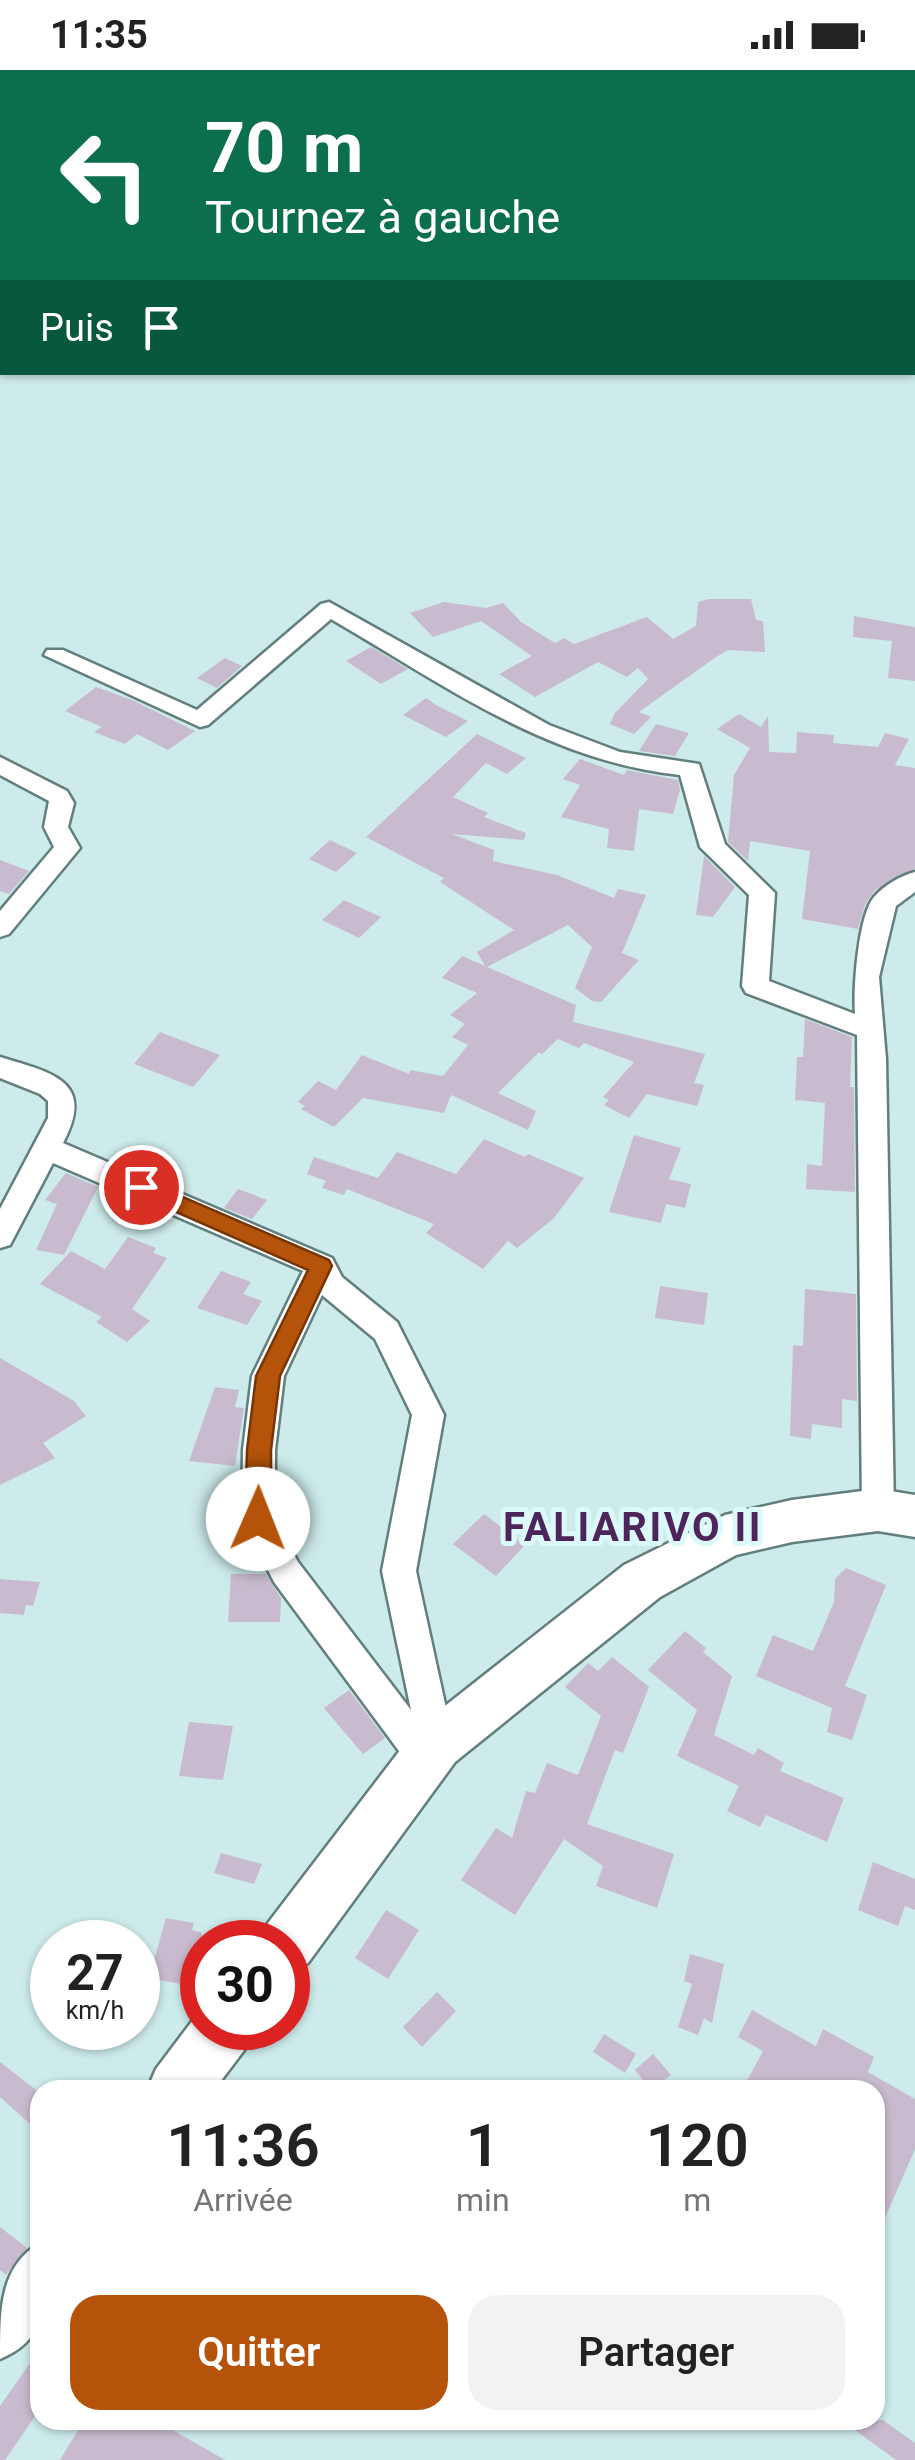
<!DOCTYPE html>
<html lang="fr">
<meta charset="utf-8">
<style>
:root{--surface:#fff;--page:#f2f2f2;--text:#222;--muted:#767676;--accent:#b45309}
body{margin:0;font-family:Roboto,sans-serif;background:var(--page);color:var(--text);height:100vh;display:flex;flex-direction:column;font-size:38px;white-space:nowrap}
*{box-sizing:border-box;margin:0}
p{font-size:32px;color:var(--muted)}
.icon{flex:none;width:55px;height:55px;fill:none;stroke:currentColor;stroke-width:2;stroke-linecap:round;stroke-linejoin:round}
.map{position:relative;flex:1;overflow:hidden}
.details{position:absolute;left:30px;top:2010px;width:855px;height:350px;display:flex;flex-direction:column;background:var(--surface);border-radius:30px;box-shadow:0 2px 8px #0004}
.details>*{flex:none}
.guide{position:absolute;left:0px;top:0px;width:915px;height:305px;box-shadow:0 2px 8px #0004;background:#0b6e4f;color:#fff;overflow:hidden}
.speed{position:absolute;left:30px;top:1850px;display:flex;gap:20px;font-size:50px;font-weight:700;text-align:center}
.speed>*{display:grid;place-content:center;width:130px;height:130px;border-radius:50%;background:var(--surface);box-shadow:0 2px 8px #0004;line-height:1}
.speed small{font-size:25px;font-weight:400}
.speed .limit{border:15px solid #d22;background:#fff;color:#111}
.pin{position:absolute;display:grid;place-items:center;width:85px;height:85px;color:#fff;margin:-42px;border:5px solid #fff;border-radius:50%;box-shadow:0 2px 10px #0007}
.me{position:absolute;width:110px;margin:-55px;rotate:1deg;stroke-linejoin:round;filter:drop-shadow(0 0 8px #0008)}
.turn{display:flex;align-items:center;gap:35px;height:210px;padding:0 40px;font-size:45px}
.turn .icon{width:130px;height:130px;stroke-width:2.5}
.turn b{display:block;font-size:70px;line-height:85px}
.then{display:flex;align-items:center;height:95px;padding:0 40px;background:#0003;gap:20px;font-size:38px}
.eta{display:flex;justify-content:space-evenly;align-items:center;height:170px;text-align:center}
.eta b{font-size:60px;font-weight:600;line-height:70px}
.cta{display:flex;gap:20px;margin-top:auto;padding:20px 40px}
.cta a{flex:1;height:115px;border-radius:30px;background:var(--accent);color:#fff;font-size:40px;font-weight:600;line-height:115px;text-align:center}
.cta a+a{background:var(--page);color:var(--text)}
.status{display:flex;justify-content:space-between;align-items:center;height:70px;padding:0 50px;background:var(--surface);direction:ltr}
.status svg{height:28px;fill:currentColor}
.map>svg:first-child{display:block}
</style>
<div class="status"><b>11:35</b><svg viewBox="0 0 49 12"><path d="M0 12V9h3v3zM5 12V6h3v6zM10 12V3h3v9zM15 12V0h3v12zM26 1h20v11H26zM47 4h2v5h-2z"/></svg></div>
<div class="map">
<svg width="915" height="2390" viewBox="0 0 915 2390">
<rect width="100%" height="100%" fill="#cdebeb"/>
<!-- building -->
<g fill="#c9bbcf">
<path d="M 709,529 L 751,529 L 756,550 L 763,551 L 765,582 L 728,580 L 716,587 L 639,642 L 651,647 L 634,664 L 610,654 L 615,643 L 648,609 L 638,598 L 627,607 L 598,592 L 535,627 L 499,604 L 532,586 L 481,551 L 433,567 L 410,543 L 444,532 L 486,538 L 503,533 L 521,552 L 555,573 L 564,568 L 574,574 L 647,547 L 673,569 L 696,556 L 698,532 Z"/>
<path d="M 854,546 L 915,557 L 915,611 L 888,608 L 892,571 L 853,567 Z"/>
<path d="M 371,577 L 408,599 L 381,614 L 346,591 Z"/>
<path d="M 225,588 L 242,596 L 217,618 L 197,608 Z"/>
<path d="M 96,617 L 132,630 L 195,661 L 168,680 L 137,664 L 125,674 L 94,662 L 102,657 L 65,641 Z"/>
<path d="M 426,628 L 436,635 L 468,651 L 446,667 L 403,645 Z"/>
<path d="M 739,644 L 761,657 L 768,646 L 769,682 L 796,683 L 797,662 L 834,665 L 833,673 L 878,677 L 885,663 L 909,669 L 895,695 L 915,698 L 915,799 L 875,820 L 865,835 L 858,859 L 802,849 L 810,781 L 750,771 L 748,791 L 728,772 L 734,705 L 750,678 L 717,659 Z"/>
<path d="M 656,654 L 689,663 L 675,686 L 639,681 Z"/>
<path d="M 477,664 L 526,688 L 507,704 L 486,693 L 453,727 L 488,743 L 484,747 L 526,763 L 524,770 L 452,764 L 494,780 L 493,791 L 557,805 L 614,828 L 618,819 L 646,825 L 622,883 L 639,890 L 601,932 L 592,931 L 575,918 L 592,877 L 568,855 L 487,897 L 576,935 L 573,952 L 705,984 L 694,1013 L 704,1015 L 697,1036 L 647,1024 L 629,1048 L 604,1035 L 609,1030 L 603,1027 L 634,992 L 584,973 L 579,978 L 558,969 L 542,984 L 539,982 L 498,1023 L 536,1041 L 528,1060 L 451,1025 L 444,1043 L 363,1028 L 334,1057 L 301,1039 L 305,1036 L 298,1032 L 318,1011 L 336,1020 L 362,985 L 409,1004 L 410,1000 L 443,1006 L 468,975 L 452,967 L 465,954 L 450,945 L 477,923 L 442,908 L 462,886 L 485,896 L 477,882 L 514,860 L 440,812 L 444,808 L 366,767 Z"/>
<path d="M 580,689 L 624,705 L 627,700 L 678,710 L 680,720 L 673,744 L 639,739 L 634,781 L 607,778 L 609,759 L 561,747 L 580,715 L 563,709 Z"/>
<path d="M 330,770 L 357,783 L 336,802 L 309,789 Z"/>
<path d="M 704,786 L 735,817 L 713,847 L 696,845 Z"/>
<path d="M 0,790 L 29,801 L 9,824 L 0,821 Z"/>
<path d="M 344,830 L 381,847 L 359,868 L 322,850 Z"/>
<path d="M 805,949 L 852,967 L 850,1017 L 854,1017 L 855,1122 L 806,1119 L 807,1094 L 822,1096 L 825,1033 L 795,1030 L 797,987 L 803,987 Z"/>
<path d="M 160,962 L 220,985 L 193,1017 L 134,994 Z"/>
<path d="M 634,1065 L 681,1078 L 669,1109 L 691,1114 L 685,1138 L 666,1134 L 661,1153 L 609,1142 Z"/>
<path d="M 484,1069 L 525,1087 L 528,1084 L 584,1108 L 554,1148 L 517,1178 L 508,1171 L 483,1199 L 426,1163 L 434,1154 L 347,1119 L 344,1125 L 322,1118 L 326,1111 L 307,1104 L 314,1087 L 378,1108 L 397,1082 L 456,1104 Z"/>
<path d="M 66,1103 L 98,1117 L 64,1185 L 36,1180 L 57,1134 L 45,1130 Z"/>
<path d="M 238,1119 L 267,1130 L 252,1149 L 224,1138 Z"/>
<path d="M 128,1167 L 156,1178 L 153,1183 L 167,1188 L 132,1239 L 150,1251 L 127,1272 L 96,1252 L 102,1247 L 40,1214 L 71,1181 L 105,1199 Z"/>
<path d="M 221,1201 L 251,1212 L 243,1224 L 262,1231 L 247,1255 L 197,1238 Z"/>
<path d="M 660,1216 L 708,1223 L 704,1255 L 655,1248 Z"/>
<path d="M 805,1219 L 856,1224 L 857,1331 L 842,1329 L 842,1358 L 812,1354 L 811,1369 L 790,1366 L 793,1275 L 803,1276 Z"/>
<path d="M 0,1288 L 74,1331 L 86,1346 L 43,1373 L 55,1388 L 0,1415 Z"/>
<path d="M 215,1317 L 239,1320 L 235,1337 L 244,1338 L 235,1396 L 189,1391 Z"/>
<path d="M 484,1444 L 525,1475 L 496,1506 L 453,1474 Z"/>
<path d="M 846,1498 L 886,1515 L 845,1616 L 867,1625 L 852,1670 L 827,1662 L 832,1638 L 756,1606 L 773,1565 L 813,1581 L 834,1532 L 835,1509 Z"/>
<path d="M 231,1504 L 266,1504 L 281,1528 L 280,1552 L 228,1552 Z"/>
<path d="M 0,1509 L 40,1512 L 33,1536 L 26,1535 L 24,1545 L 0,1543 Z"/>
<path d="M 685,1561 L 706,1578 L 703,1582 L 732,1606 L 714,1665 L 754,1685 L 758,1678 L 784,1693 L 780,1701 L 844,1728 L 827,1772 L 766,1745 L 760,1757 L 727,1741 L 739,1716 L 677,1686 L 697,1640 L 648,1600 Z"/>
<path d="M 612,1587 L 649,1617 L 623,1683 L 615,1680 L 587,1754 L 674,1784 L 657,1838 L 596,1816 L 603,1796 L 564,1769 L 515,1845 L 461,1810 L 496,1758 L 512,1768 L 526,1721 L 535,1723 L 547,1693 L 578,1705 L 601,1646 L 565,1617 L 588,1593 L 598,1601 Z"/>
<path d="M 349,1620 L 385,1668 L 363,1684 L 324,1638 Z"/>
<path d="M 189,1652 L 233,1656 L 223,1710 L 179,1706 Z"/>
<path d="M 221,1783 L 262,1794 L 254,1814 L 214,1803 Z"/>
<path d="M 873,1792 L 915,1809 L 915,1840 L 905,1836 L 898,1856 L 858,1840 Z"/>
<path d="M 386,1840 L 419,1860 L 388,1909 L 355,1888 Z"/>
<path d="M 166,1848 L 194,1853 L 192,1860 L 202,1863 L 202,1918 L 149,1908 Z"/>
<path d="M 690,1884 L 724,1894 L 712,1953 L 704,1948 L 698,1965 L 678,1957 L 692,1914 L 684,1911 Z"/>
<path d="M 437,1922 L 456,1941 L 422,1977 L 403,1957 Z"/>
<path d="M 752,1940 L 816,1976 L 823,1959 L 874,1987 L 868,2002 L 915,2029 L 915,2079 L 875,2171 L 875,2020 L 742,2020 L 763,1981 L 738,1967 Z"/>
<path d="M 604,1964 L 636,1984 L 625,2003 L 593,1982 Z"/>
<path d="M 653,1984 L 671,2005 L 651,2020 L 635,2000 Z"/>
<path d="M 0,1992 L 40,2023 L 40,2063 L 0,2027 Z"/>
<path d="M 0,2157 L 27,2178 L 6,2205 L 0,2200 Z"/>
<path d="M 40,2279 L 40,2339 L 5,2390 L 0,2390 L 0,2336 Z"/>
<path d="M 84,2350 L 155,2350 L 225,2390 L 60,2390 Z"/>
<path d="M 841,2350 L 883,2350 L 915,2373 L 915,2390 L 896,2390 Z"/>
</g>
<g fill="none" stroke-linecap="round" stroke-linejoin="round">
<!-- street casing -->
<g stroke="#627e7d" stroke-width="5">
<g id="street">
<path d="M 345,0 L 374,0 L 375,2 L 347,2 Z"/>
<path d="M 2,50 L 2,60 L 0,61 L 0,51 Z"/>
<path d="M 329,532 L 549,655 L 620,682 L 699,694 L 725,774 L 775,823 L 769,911 L 855,944 C 853,919 858,846 874,827 C 883,816 902,805 915,802 L 915,822 L 896,836 L 879,907 L 886,989 L 894,1440 L 890,1450 L 878,1454 L 866,1450 L 862,1440 L 857,965 L 746,923 L 742,916 L 749,825 L 700,777 L 680,705 C 547,691 443,614 331,549 L 208,655 L 200,657 L 44,585 L 47,580 L 63,580 L 197,640 L 321,534 Z"/>
<path d="M 0,687 L 67,721 L 74,733 L 68,757 L 80,778 L 9,864 L 0,867 L 0,841 L 54,777 L 44,757 L 49,731 L 0,705 Z"/>
<path d="M 0,987 C 53,1003 96,1011 63,1073 L 332,1188 L 342,1207 L 397,1252 L 444,1345 L 416,1501 L 454,1675 L 439,1700 L 426,1705 L 413,1700 L 274,1512 L 242,1449 L 243,1380 L 252,1306 L 303,1201 L 53,1093 L 10,1175 L 0,1178 L 0,1139 L 48,1048 L 48,1031 L 40,1024 L 0,1008 ZM 322,1225 L 375,1269 L 412,1345 L 382,1501 L 411,1640 L 298,1492 L 275,1448 L 275,1380 L 284,1306 Z"/>
</g>
</g>
<!-- secondary casing -->
<g stroke="#627e7d" stroke-width="5">
<g id="secondary">
<path d="M 878,1419 L 915,1425 L 915,1467 L 878,1461 L 792,1472 L 736,1485 L 660,1527 L 455,1692 L 308,1893 L 288,1901 L 288,1872 L 260,1872 L 268,1853 L 417,1658 L 624,1495 L 725,1445 L 792,1430 Z"/>
<path d="M 202,1938 L 202,1958 L 253,1958 L 245,1979 L 214,2020 L 147,2020 L 156,1999 Z"/>
<path d="M 40,2173 C 40,2224 56,2266 0,2289 C 0,2238 0,2196 40,2173 Z"/>
</g>
</g>
<!-- street -->
<use href="#street" fill="#fff" fill-rule="evenodd"/>
<!-- secondary -->
<use href="#secondary" fill="#fff" fill-rule="evenodd"/>
</g>
<!-- route -->
<path fill="#b45309" stroke="#753606" stroke-width="2.5" d="M 141,1109 L 329,1190 L 332,1196 L 280,1306 L 271,1380 L 271,1449 L 267,1457 L 258,1460 L 249,1457 L 245,1449 L 247,1380 L 256,1306 L 308,1200 L 133,1123 L 130,1117 L 133,1111 Z"/>
<g text-anchor="middle" dominant-baseline="central" stroke-width="10" stroke-linejoin="round" paint-order="stroke">
<!-- district labels -->
<g font-size="40" font-weight="bold" letter-spacing="2.5" fill="#4d255a" stroke="#daf9f8">
<text x="633" y="1457">FALIARIVO II</text>
</g>
</g>
</svg>
<div class="speed"><div>27<small>km/h</small></div><div class="limit">30</div></div>
<div class="pin" style="left:141px;top:1117px;background:#d93025"><svg class="icon" aria-label="arrive" viewBox="0 0 24 24"><path d="M6 21V4h12l-3 4 3 4H6"/></svg></div>
<svg class="me" style="left:258px;top:1449px" viewBox="-20 -20 40 40"><circle r="19" fill="#fff"/><path d="M0-13L10 11 0 6-10 11z" fill="#b45309"/></svg>
<div class="guide">
<div class="turn"><svg class="icon" aria-label="left" viewBox="0 0 24 24"><path d="M17 20v-9H6M10 6l-5 5 5 5"/></svg><div><b>70 m</b>Tournez à gauche</div></div>
<div class="then">Puis<svg class="icon" aria-label="arrive" viewBox="0 0 24 24"><path d="M6 21V4h12l-3 4 3 4H6"/></svg></div>
</div>
<section class="details">
<div class="eta">
<div><b>11:36</b><p>Arrivée</p></div>
<div><b>1</b><p>min</p></div>
<div><b>120</b><p>m</p></div>
</div>
<div class="cta"><a>Quitter</a><a>Partager</a></div>
</section>
</div>
